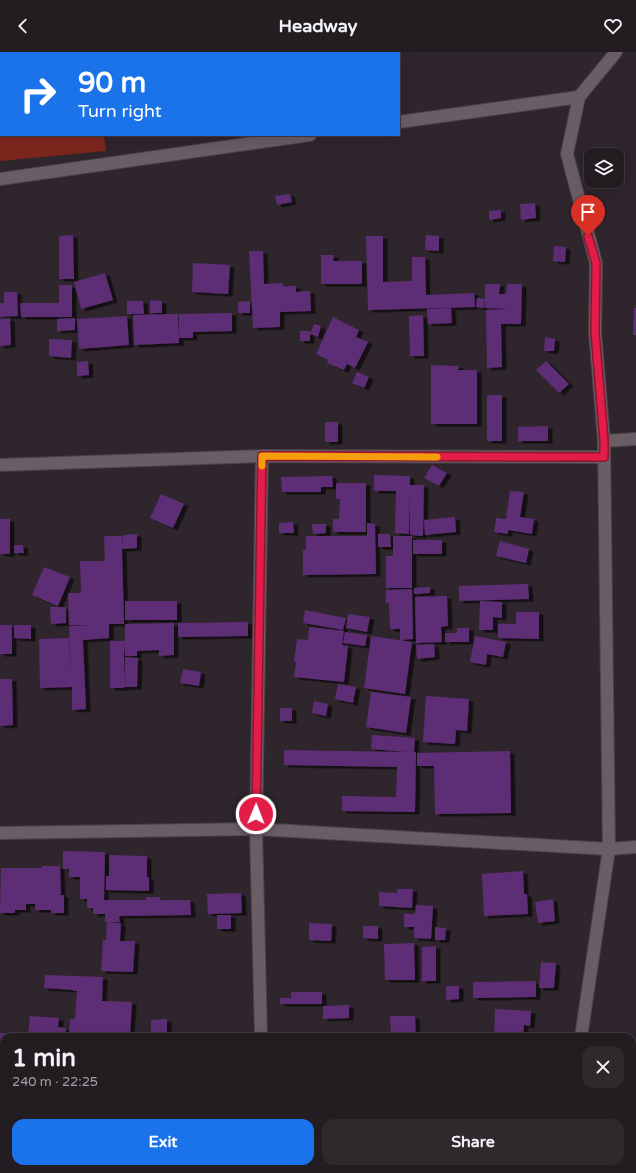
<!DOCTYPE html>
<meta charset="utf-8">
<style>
:root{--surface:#231c21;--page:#2f292e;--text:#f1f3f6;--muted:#a3a1a5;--line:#403a3f;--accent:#1a73e8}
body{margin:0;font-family:"Varela Round",sans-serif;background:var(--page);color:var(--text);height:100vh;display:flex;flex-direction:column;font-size:15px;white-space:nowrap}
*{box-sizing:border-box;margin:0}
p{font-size:13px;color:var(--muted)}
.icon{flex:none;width:22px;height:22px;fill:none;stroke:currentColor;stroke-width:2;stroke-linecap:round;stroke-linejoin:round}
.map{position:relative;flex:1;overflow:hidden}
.panel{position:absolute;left:0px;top:981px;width:636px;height:140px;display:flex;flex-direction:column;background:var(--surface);border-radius:12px 12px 0 0;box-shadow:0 4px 16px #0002,0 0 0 1px var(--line)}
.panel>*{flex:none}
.hud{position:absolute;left:0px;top:0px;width:400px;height:84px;box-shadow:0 4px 16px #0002,0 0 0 1px var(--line);background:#1a73e8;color:#fff;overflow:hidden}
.buttons{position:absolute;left:584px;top:96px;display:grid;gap:8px}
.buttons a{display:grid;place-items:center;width:40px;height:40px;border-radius:8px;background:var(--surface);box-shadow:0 4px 16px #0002,0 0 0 1px var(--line);font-size:20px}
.pin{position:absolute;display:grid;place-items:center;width:34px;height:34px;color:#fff;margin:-41px -17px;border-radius:50% 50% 50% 0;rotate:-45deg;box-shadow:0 0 4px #0007}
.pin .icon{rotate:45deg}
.me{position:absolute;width:44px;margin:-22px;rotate:1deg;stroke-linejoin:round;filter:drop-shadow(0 0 3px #0008)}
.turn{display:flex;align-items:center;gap:14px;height:84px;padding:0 12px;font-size:18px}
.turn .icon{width:52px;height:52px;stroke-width:2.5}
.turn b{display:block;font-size:28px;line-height:34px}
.round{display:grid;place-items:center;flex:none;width:42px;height:42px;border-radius:12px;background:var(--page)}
.head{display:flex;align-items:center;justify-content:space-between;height:68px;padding:0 12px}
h1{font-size:24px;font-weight:700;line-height:30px}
.action{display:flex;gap:8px;margin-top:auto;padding:8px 12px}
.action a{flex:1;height:46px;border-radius:12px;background:var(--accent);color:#fff;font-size:16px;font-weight:700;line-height:46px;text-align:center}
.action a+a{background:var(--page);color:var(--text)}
header{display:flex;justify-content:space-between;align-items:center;height:52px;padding:0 12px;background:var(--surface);font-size:18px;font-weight:700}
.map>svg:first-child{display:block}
</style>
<header><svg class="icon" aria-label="back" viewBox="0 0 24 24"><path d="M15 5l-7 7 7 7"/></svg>Headway<svg class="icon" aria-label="heart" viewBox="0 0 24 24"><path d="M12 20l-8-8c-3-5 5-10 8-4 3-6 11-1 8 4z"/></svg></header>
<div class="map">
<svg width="636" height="1121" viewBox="0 0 636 1121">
<defs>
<filter id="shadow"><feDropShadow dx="4.5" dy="2.5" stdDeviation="0" flood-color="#0009"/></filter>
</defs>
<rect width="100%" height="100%" fill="#2f252c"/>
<!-- green -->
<path fill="#7d261d" d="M 0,0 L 93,0 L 94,1 L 1,1 L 1,83 L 104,83 L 106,99 L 0,109 Z"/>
<!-- building -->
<g fill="#5d2e75" filter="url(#shadow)">
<path d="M 290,142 L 292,150 L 277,153 L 275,144 Z"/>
<path d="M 535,151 L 536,166 L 521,168 L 520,152 Z"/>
<path d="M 501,158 L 501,166 L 489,168 L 489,159 Z"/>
<path d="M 73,183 L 74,227 L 59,227 L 59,184 Z"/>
<path d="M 426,183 L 439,184 L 439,199 L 425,198 Z"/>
<path d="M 366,184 L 383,184 L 383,230 L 412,229 L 412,205 L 425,205 L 426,243 L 474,241 L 475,255 L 368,258 Z"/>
<path d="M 554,194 L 566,195 L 565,210 L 553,209 Z"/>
<path d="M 249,199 L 263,199 L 264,232 L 283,231 L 283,234 L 296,234 L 296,240 L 310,239 L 311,259 L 280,260 L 280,275 L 253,276 Z"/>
<path d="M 321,203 L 334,203 L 333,209 L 362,209 L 362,232 L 321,232 Z"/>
<path d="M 193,211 L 230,213 L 228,242 L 192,240 Z"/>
<path d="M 105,221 L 113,248 L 81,257 L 74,230 Z"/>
<path d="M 485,232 L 500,232 L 499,242 L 506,242 L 507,232 L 522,232 L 521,272 L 501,272 L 502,315 L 487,316 L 486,258 L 510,257 L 485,256 Z"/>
<path d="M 59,233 L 72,233 L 72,265 L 21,265 L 20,251 L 59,251 Z"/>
<path d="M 4,240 L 17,240 L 18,264 L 0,265 L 0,251 L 4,251 Z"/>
<path d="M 477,246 L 485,247 L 484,256 L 476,255 Z"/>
<path d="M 150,248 L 162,249 L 162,261 L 150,261 Z"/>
<path d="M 127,249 L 143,249 L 144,262 L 127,262 Z"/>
<path d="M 250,249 L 250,261 L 238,261 L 238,250 Z"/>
<path d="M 451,256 L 452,271 L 428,272 L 427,257 Z"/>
<path d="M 634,256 L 636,256 L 636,283 L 633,283 Z"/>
<path d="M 232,261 L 232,279 L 193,280 L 193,286 L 179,286 L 179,262 Z"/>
<path d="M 178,262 L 179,291 L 134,293 L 133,263 Z"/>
<path d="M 423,263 L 424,304 L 410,304 L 409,264 Z"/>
<path d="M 127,264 L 129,293 L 79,297 L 77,267 Z"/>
<path d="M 333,265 L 359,278 L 356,285 L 368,290 L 355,316 L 347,312 L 344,318 L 327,311 L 328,308 L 316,302 Z"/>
<path d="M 10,266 L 11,293 L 0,294 L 0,267 Z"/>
<path d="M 75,266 L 75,278 L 57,279 L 57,267 Z"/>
<path d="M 314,272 L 321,274 L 318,285 L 310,282 Z"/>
<rect x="300" y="279" width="10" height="10"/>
<path d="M 545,285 L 555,287 L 554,299 L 544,299 Z"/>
<path d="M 49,287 L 72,288 L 71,306 L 49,304 Z"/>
<path d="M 88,309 L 89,323 L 77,324 L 77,310 Z"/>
<path d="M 546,309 L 569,332 L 559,341 L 536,318 Z"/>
<path d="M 431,313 L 459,314 L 458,318 L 477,318 L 477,372 L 431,372 Z"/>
<path d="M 357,320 L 369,325 L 364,336 L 352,331 Z"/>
<rect x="487" y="343" width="15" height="46"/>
<rect x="325" y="370" width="13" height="20"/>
<path d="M 548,374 L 548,389 L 518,389 L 518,375 Z"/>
<path d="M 432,413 L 447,421 L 439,434 L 424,426 Z"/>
<path d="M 374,423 L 410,424 L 410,433 L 424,433 L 423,484 L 410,483 L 410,438 L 409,482 L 395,481 L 396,439 L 374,439 Z"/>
<path d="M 332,424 L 333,435 L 321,435 L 321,440 L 282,440 L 281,425 Z"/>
<path d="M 336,431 L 366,431 L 366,480 L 333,480 L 333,467 L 339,467 L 340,447 L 336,447 Z"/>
<path d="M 510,439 L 524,440 L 520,465 L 534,467 L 532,482 L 508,478 L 508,482 L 494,480 L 496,466 L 506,467 Z"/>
<path d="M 161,442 L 184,452 L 173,476 L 150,466 Z"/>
<path d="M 455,465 L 456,480 L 425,483 L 424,468 Z"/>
<rect x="0" y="467" width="10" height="35"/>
<path d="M 293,470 L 294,481 L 279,481 L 279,471 Z"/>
<path d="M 367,471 L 375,472 L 376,522 L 303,523 L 303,498 L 306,498 L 306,484 L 367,484 Z"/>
<path d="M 312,472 L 326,472 L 326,481 L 313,482 Z"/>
<path d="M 137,482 L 137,496 L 122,497 L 124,572 L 109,572 L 109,586 L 83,588 L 86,657 L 72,658 L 72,635 L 40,636 L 39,587 L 69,586 L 71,623 L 69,574 L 94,573 L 69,573 L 68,541 L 81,541 L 80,509 L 105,509 L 104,484 L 122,484 L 123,493 L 123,483 Z"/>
<path d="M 378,482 L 390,482 L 391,495 L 378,495 Z"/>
<path d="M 393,484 L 412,484 L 412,536 L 386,536 L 386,504 L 393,504 Z"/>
<rect x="413" y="488" width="29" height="14"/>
<path d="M 500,489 L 529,497 L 526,511 L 496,504 Z"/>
<path d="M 14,493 L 23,493 L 24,501 L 14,501 Z"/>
<path d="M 44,515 L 70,525 L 58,554 L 32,543 Z"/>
<path d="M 528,532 L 529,547 L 459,549 L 459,534 Z"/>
<path d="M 430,535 L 430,541 L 414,542 L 414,536 Z"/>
<path d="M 412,537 L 413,587 L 400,588 L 400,577 L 390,577 L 389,551 L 386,551 L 386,538 Z"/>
<path d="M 447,544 L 448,574 L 441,575 L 442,590 L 416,591 L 415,545 Z"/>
<rect x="125" y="549" width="52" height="19"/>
<path d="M 480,549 L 502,550 L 502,566 L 493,565 L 493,578 L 479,578 Z"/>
<path d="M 50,555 L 66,555 L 66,571 L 51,572 Z"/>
<path d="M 305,558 L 346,566 L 343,578 L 303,571 Z"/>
<path d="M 516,560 L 539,560 L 539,587 L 498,586 L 498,572 L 516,572 Z"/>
<path d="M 348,562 L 370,565 L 367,580 L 346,576 Z"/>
<path d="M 248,570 L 248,584 L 178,585 L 178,571 Z"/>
<path d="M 174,571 L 174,603 L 159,604 L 159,598 L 137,599 L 137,604 L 125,604 L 124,592 L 124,636 L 110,636 L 110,589 L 125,589 L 125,572 Z"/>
<rect x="0" y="573" width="12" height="29"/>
<path d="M 14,573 L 31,573 L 31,587 L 14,586 Z"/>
<path d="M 309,575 L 344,579 L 342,593 L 348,594 L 344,630 L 294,625 L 296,610 L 294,609 L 297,587 L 308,588 Z"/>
<path d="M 457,576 L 469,576 L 469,590 L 445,590 L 445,581 L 457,581 Z"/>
<path d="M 345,580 L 367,583 L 365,594 L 343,591 Z"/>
<path d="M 371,584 L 412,590 L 405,642 L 364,636 Z"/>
<path d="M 475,584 L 506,590 L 503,605 L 487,602 L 486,613 L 470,610 Z"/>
<path d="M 434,592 L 435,605 L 417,607 L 416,593 Z"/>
<path d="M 125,605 L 138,606 L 137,635 L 124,635 Z"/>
<path d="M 183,617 L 201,620 L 199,634 L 180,631 Z"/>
<path d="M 0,627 L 12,627 L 13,673 L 0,674 Z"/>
<path d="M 338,632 L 356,635 L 353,651 L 335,647 Z"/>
<path d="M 371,640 L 411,645 L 406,681 L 366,675 Z"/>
<path d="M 426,644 L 469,647 L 467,679 L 456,678 L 455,692 L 423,690 Z"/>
<path d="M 314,649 L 328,652 L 326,664 L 312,661 Z"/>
<rect x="280" y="656" width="12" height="13"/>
<path d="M 372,683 L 415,686 L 414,700 L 416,700 L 415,760 L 342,759 L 342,744 L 396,745 L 397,715 L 284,713 L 284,698 L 407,700 L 371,697 Z"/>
<path d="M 510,699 L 511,761 L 435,762 L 434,714 L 417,714 L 417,701 Z"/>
<path d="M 63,799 L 105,800 L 104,848 L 146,848 L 146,845 L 160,845 L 160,848 L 190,848 L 191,863 L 119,864 L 120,870 L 105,870 L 105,862 L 93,862 L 93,856 L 87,856 L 87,847 L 80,847 L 80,825 L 69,825 L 69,817 L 63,817 Z"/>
<path d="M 109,803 L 147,804 L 147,825 L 149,825 L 149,839 L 106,838 L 106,824 L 109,824 Z"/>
<path d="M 42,814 L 60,814 L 61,843 L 64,843 L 64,861 L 51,861 L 51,858 L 35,858 L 35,852 L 26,852 L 26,858 L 15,858 L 15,861 L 0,861 L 1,816 L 42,816 Z"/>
<path d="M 523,819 L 524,842 L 527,842 L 528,862 L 484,864 L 482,822 Z"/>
<path d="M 397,837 L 413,837 L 412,856 L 379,854 L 379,840 L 397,841 Z"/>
<path d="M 241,841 L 242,861 L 208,862 L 207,842 Z"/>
<path d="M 553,847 L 555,869 L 538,871 L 535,850 Z"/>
<path d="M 416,853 L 433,854 L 431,887 L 414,886 L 414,875 L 404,875 L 404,862 L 415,862 Z"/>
<rect x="217" y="863" width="14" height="14"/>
<path d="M 107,870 L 121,871 L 120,889 L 135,889 L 133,920 L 101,919 L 103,888 L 106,888 Z"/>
<path d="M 309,871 L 332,872 L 331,889 L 309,888 Z"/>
<path d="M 363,874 L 378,874 L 378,887 L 363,886 Z"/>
<path d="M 435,875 L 446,876 L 445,888 L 435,888 Z"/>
<path d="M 414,891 L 415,928 L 385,928 L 384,892 Z"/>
<path d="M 436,894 L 436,929 L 422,929 L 422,895 Z"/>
<path d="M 541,910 L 556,911 L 554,936 L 539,936 Z"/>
<path d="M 45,923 L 103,925 L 102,949 L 132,950 L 130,982 L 69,981 L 70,967 L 75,967 L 77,939 L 73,939 L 73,938 L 44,936 Z"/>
<path d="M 536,929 L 536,945 L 473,946 L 473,930 Z"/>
<path d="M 446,934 L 459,934 L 459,947 L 446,948 Z"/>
<path d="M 291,940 L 322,940 L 322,952 L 280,952 L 280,946 L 291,946 Z"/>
<path d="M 349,953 L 349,966 L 323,967 L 323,954 Z"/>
<path d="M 495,957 L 531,959 L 530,974 L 524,973 L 523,985 L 494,985 Z"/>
<path d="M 30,964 L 59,966 L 58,975 L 66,976 L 65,985 L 28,982 Z"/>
<path d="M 390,964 L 415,964 L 416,985 L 391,985 Z"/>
<path d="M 167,967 L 167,982 L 151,982 L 151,968 Z"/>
<path d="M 0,981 L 15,982 L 15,985 L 4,985 L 4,1000 L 0,999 Z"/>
<path d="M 113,1117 L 158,1117 L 158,1121 L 112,1121 Z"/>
<rect x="162" y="1117" width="41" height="4"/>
<path d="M 420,1117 L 452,1117 L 452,1121 L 421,1121 Z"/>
</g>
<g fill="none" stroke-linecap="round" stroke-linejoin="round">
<!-- minor casing -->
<g stroke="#4c4349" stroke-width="14">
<g id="minor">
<path d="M 399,70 L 579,45"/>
<path d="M 0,127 L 310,83"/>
<path d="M 604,389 L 636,387"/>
<path d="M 0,413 L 262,404 L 604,405"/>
<path d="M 0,781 L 256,777 L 609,797 L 636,795"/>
<path d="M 261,985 L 256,777 L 262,404"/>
<path d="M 581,985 L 609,797 L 604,389 L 595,280 L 596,211 L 567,102 L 579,45 L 616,0"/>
<path d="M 584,1117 L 584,1121"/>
<path d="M 264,1121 L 265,1117"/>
</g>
</g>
<!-- minor -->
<use href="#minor" stroke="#6a5d65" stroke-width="12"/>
</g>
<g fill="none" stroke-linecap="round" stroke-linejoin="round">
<!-- route casing -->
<g stroke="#92132f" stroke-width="10">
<path id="route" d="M 256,762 L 262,404 L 604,405 L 604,389 L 595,280 L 596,211 L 588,184"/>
</g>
<!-- route -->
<use href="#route" stroke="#e11d48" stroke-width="7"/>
<!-- slow -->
<path stroke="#f59e0b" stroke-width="7" d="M 262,414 L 262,404 L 437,405"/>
</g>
</svg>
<div class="buttons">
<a><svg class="icon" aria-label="layers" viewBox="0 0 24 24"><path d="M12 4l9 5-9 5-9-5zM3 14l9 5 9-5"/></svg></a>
</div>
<div class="pin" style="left:588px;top:184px;background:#d93025"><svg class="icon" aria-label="arrive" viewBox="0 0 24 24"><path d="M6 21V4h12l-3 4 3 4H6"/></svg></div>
<svg class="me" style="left:256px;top:762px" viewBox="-20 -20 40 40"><circle r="17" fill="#e11d48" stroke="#fff" stroke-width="3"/><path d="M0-11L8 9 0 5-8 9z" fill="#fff"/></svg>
<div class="hud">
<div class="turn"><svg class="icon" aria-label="right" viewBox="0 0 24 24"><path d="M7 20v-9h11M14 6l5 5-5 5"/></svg><div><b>90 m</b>Turn right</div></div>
</div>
<section class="panel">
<div class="head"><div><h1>1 min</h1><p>240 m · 22:25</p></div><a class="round"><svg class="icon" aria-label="close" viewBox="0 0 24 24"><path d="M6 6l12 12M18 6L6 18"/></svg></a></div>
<div class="action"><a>Exit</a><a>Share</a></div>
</section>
</div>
